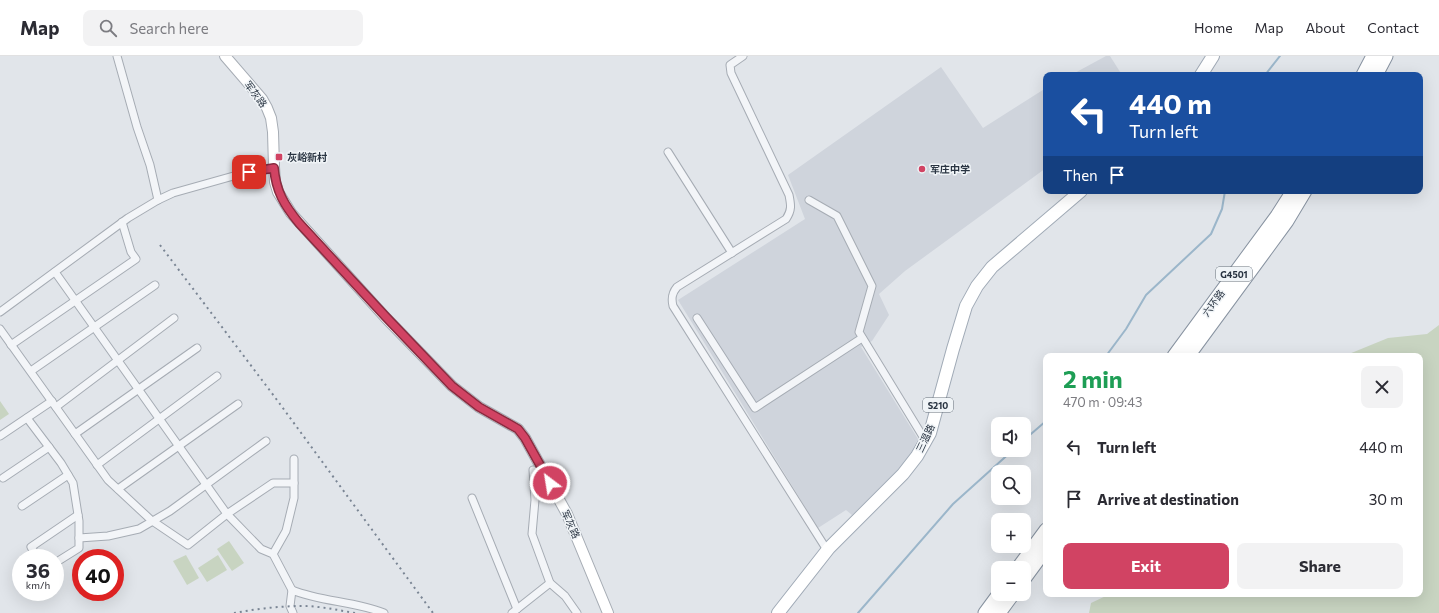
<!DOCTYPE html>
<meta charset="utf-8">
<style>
:root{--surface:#fff;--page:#f2f2f3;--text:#2b2b33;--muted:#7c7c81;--line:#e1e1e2;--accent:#d14363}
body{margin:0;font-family:Commissioner,"Noto Sans SC",sans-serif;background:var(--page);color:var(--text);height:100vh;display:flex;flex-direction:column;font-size:15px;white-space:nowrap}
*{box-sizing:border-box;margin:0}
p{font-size:13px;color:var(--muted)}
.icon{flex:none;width:22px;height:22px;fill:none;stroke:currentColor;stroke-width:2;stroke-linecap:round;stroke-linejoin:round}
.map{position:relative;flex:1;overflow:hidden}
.drawer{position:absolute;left:1043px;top:297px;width:380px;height:244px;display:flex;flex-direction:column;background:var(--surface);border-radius:8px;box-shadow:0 4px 16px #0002}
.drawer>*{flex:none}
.guide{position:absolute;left:1043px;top:16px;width:380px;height:122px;border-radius:8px;box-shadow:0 4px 16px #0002;background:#1a4fa0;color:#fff;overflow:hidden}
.fabs{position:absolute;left:991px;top:361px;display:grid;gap:8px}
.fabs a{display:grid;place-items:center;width:40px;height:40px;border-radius:8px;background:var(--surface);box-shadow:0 4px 16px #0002;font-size:20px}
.speed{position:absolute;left:12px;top:493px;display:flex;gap:8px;font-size:20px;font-weight:700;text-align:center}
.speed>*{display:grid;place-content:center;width:52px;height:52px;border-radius:50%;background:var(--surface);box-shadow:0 4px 16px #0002;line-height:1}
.speed small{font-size:10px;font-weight:400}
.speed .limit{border:6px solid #d22;background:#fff;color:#111}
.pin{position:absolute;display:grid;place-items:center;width:34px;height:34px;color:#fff;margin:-17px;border-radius:8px;box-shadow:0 2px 6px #0006}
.me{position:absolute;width:44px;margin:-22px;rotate:329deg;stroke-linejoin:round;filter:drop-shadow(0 0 3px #0008)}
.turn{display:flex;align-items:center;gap:14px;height:84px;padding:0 20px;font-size:18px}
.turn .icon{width:52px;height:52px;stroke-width:2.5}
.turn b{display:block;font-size:28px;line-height:34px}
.then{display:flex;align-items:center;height:38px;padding:0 20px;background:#0003;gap:8px;font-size:15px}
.round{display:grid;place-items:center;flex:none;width:42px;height:42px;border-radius:8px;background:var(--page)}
.overview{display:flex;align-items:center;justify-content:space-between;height:68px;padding:0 20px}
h1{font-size:24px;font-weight:700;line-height:30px;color:#1e9e55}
.cta{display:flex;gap:8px;margin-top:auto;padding:8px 20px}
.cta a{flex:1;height:46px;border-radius:8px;background:var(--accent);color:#fff;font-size:16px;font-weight:700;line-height:46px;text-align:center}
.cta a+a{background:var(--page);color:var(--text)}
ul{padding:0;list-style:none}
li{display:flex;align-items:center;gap:12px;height:52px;padding:0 20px}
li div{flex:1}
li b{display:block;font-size:15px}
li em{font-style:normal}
header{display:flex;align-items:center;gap:24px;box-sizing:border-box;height:56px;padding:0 20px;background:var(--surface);border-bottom:1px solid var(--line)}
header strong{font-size:19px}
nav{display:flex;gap:22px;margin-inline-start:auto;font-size:14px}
.search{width:280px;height:36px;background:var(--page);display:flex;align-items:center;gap:10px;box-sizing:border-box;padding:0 14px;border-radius:8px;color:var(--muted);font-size:15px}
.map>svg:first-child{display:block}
</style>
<header>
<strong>Map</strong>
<div class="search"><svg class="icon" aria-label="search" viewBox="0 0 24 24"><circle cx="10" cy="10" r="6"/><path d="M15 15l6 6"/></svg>Search here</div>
<nav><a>Home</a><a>Map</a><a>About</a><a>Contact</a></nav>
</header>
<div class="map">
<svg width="1439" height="557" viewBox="0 0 1439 557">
<rect width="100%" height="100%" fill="#e1e5ea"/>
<!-- built -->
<g fill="#cfd4dc">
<path d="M 1106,0 L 1110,0 L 1122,19 L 1071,19 Z"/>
<path d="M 941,11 L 983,72 L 1046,32 L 1046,112 L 905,215 L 879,238 L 889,259 L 872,285 L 861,291 L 918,383 L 907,404 L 852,459 L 846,454 L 818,472 L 678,244 L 805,163 L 788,119 Z"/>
</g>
<!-- green -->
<g fill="#c8d4c1">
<path d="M 1439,269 L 1439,557 L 1089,557 L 1091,547 L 1110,538 L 1420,538 L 1420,300 L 1344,300 L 1388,282 L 1427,278 Z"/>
<path d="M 0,345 L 9,358 L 0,364 Z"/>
<path d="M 229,485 L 244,507 L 232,515 L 217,493 Z"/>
<path d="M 186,499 L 199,522 L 187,529 L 173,505 Z"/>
<path d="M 218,499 L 227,514 L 207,526 L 198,512 Z"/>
</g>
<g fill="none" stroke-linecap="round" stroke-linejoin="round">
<!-- stream -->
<g stroke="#9bb6ca" stroke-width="2">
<path d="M 1265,19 L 1280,0"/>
<path d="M 1106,300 L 1126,273 L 1146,239 L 1211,178 L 1222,153 L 1225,135"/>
<path d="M 1024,384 L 1046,365"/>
<path d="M 858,557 L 953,448 L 1013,394"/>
</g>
<!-- street casing -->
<g stroke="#a6acb4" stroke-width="9">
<g id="street">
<path d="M 117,0 L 137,71 L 150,109 L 158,144"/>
<path d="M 743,0 L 730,9 L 731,17 L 789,139 C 791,149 792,154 786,163 L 677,231 C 672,237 671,242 673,250 L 827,494"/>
<path d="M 668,96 L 732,197"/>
<path d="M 809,144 L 837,160 L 872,230 L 859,276 L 925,384"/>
<path d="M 55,216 L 227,458 L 273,427 L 294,427"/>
<path d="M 0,256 L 128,162 L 158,144 L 173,137 L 237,119 L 274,111"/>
<path d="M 697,262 L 755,352 L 862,282"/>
<path d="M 0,273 L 108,424 L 151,464 L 188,489 L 227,458 L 261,493 L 273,498 L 292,534 C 321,546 354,545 384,557"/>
<path d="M 11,289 L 136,203 L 131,196 L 122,166"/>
<path d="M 31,315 L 155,229"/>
<path d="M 56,351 L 174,262"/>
<path d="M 27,362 L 61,407 L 73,427 L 79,465 L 79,482 L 108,480 L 139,473 L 170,455 L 266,385"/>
<path d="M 75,378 L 197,292"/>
<path d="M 0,380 L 52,345"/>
<path d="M 97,409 L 217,320"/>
<path d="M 533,414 L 535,444 L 532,478 L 550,527 L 565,540 L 577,557"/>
<path d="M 3,422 L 49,391"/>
<path d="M 118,433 L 238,348"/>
<path d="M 472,442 L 517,553"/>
<path d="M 22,450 L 68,419"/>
<path d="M 273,498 L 286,475 L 294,442 L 294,403"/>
<path d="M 38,502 L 31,491 L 78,459"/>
<path d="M 55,507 L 79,492 L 79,482"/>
<path d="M 292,534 L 290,550 L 293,557"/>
<path d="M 512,557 L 550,527"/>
</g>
</g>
<!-- secondary casing -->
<g stroke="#a6acb4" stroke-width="12">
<path id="secondary" d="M 225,0 L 262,43 L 267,52 L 271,62 L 273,76 L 274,111 L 275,126 L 278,136 L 291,157 L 385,261 L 452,330 L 479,351 L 518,373 L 525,382 L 567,458 L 608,557"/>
</g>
<!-- primary casing -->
<g stroke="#a0aab6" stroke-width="14">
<g id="primary">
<path d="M 1201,19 L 1213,0"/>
<path d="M 778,557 L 829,492 L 903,418 L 917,400 L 930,377 L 953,293 L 966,250 L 977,230 L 992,211 L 1081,135"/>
</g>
</g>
<!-- highway casing -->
<g stroke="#8893a1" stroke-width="15">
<g id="highway">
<path d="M 1363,19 L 1373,0"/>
<path d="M 1376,19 L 1386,0"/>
<path d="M 1174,300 L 1277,160 L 1293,135"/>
<path d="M 1188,300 L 1287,165 L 1305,135"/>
<path d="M 1018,512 L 1046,474"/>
<path d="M 1024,523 L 1046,493"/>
<path d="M 985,557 L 999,538"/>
<path d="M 999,557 L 1013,538"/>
</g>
</g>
<!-- street -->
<use href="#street" stroke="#f3f5f8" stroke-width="7"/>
<!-- secondary -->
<use href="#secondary" stroke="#fff" stroke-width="10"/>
<!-- primary -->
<use href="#primary" stroke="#fff" stroke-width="12"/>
<!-- highway -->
<use href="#highway" stroke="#fff" stroke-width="13"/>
<!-- rail -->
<g stroke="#7a8594" stroke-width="2" stroke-dasharray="2 4" stroke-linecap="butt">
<path d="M 160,189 L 277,344 L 433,557"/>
<path d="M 234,557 C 256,553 280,550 302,550 C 320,550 337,554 355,557"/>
</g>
</g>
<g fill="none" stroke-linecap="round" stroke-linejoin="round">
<!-- route casing -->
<g stroke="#882c40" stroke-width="10">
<path id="route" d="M 249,116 L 274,112 C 276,135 284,149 299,167 L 386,261 L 452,330 L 479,351 L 518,373 L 525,382 L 550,427"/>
</g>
<!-- route -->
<use href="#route" stroke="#d14363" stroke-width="7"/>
</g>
<!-- markers -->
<g fill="#d14363" stroke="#f0f4f7" stroke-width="1.5">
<rect x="275" y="97" width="8" height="8" rx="2"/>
<circle cx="922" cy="113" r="4"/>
</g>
<g text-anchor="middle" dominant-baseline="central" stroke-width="3" stroke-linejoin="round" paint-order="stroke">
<!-- shield labels -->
<g fill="#f0f4f7" stroke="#656e78" stroke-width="1">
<rect x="1216" y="211" width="36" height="14" rx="3"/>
<rect x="923" y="342" width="30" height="14" rx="3"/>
</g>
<g font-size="9" font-weight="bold" fill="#293442">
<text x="1234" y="218">G4501</text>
<text x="938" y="349">S210</text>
</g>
<!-- street labels -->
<g font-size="10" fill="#293442" stroke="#f0f4f7">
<text transform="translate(256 38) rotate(53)">军灰路</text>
<text transform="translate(1213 247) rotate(-54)">六环路</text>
<text transform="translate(925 382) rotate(-65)">三温路</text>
<text transform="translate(571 468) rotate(66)">军灰路</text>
</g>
<!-- poi labels -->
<g font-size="10" font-weight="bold" fill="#293442" stroke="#f0f4f7" text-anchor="start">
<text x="287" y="101">灰峪新村</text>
<text x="930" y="113">军庄中学</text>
</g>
</g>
</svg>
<div class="fabs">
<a><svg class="icon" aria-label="sound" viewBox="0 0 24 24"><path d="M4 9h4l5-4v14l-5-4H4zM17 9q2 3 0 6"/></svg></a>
<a><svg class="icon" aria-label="search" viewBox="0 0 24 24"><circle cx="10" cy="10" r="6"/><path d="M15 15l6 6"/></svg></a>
<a>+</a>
<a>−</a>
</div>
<div class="speed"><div>36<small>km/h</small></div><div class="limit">40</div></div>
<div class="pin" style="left:249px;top:116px;background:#d93025"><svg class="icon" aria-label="arrive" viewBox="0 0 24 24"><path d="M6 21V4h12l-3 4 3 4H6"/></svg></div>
<svg class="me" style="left:550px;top:427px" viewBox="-20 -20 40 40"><circle r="17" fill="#d14363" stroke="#fff" stroke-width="3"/><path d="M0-11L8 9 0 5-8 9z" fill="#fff"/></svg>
<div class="guide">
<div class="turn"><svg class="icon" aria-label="left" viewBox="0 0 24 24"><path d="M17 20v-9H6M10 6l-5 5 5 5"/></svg><div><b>440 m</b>Turn left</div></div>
<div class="then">Then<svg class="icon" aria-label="arrive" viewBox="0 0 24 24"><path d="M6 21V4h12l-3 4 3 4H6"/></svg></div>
</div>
<section class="drawer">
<div class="overview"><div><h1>2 min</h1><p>470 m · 09:43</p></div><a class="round"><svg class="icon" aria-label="close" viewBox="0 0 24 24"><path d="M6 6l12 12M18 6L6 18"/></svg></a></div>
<ul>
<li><svg class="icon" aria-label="left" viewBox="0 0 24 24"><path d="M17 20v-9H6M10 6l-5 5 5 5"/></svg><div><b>Turn left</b></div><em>440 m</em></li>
<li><svg class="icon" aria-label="arrive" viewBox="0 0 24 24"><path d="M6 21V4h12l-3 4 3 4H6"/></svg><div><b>Arrive at destination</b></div><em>30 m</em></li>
</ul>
<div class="cta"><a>Exit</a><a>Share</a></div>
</section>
</div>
